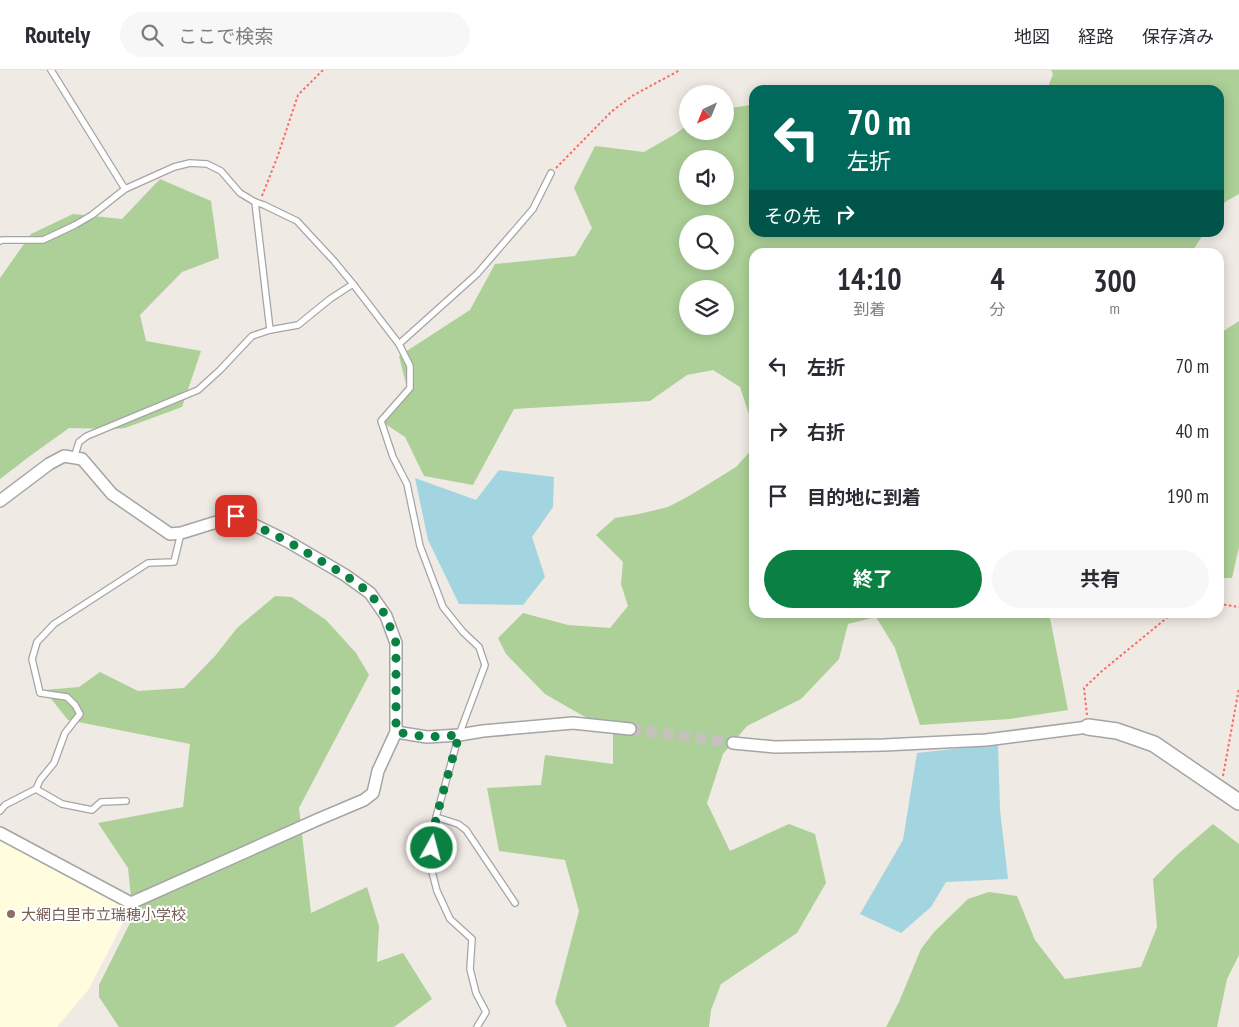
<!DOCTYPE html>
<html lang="ja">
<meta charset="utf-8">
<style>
:root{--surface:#fff;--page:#f7f7f7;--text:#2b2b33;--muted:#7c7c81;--line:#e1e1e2;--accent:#0b8043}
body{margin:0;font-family:"PT Sans Narrow","Noto Sans JP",sans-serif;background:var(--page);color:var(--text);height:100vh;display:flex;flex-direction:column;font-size:19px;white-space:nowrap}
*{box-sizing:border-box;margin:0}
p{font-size:16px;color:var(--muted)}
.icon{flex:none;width:28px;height:28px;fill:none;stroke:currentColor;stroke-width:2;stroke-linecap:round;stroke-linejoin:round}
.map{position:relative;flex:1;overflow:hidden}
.panel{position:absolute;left:749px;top:178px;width:475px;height:370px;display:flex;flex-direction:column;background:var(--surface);border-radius:15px;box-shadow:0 2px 12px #0003}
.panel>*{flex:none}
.banner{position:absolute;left:749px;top:15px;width:475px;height:152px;border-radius:15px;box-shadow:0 2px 12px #0003;background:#00695c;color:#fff;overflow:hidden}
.needle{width:32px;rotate:223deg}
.tools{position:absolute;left:679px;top:15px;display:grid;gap:10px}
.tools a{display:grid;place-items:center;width:55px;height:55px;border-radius:50%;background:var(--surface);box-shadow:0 2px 12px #0003;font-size:25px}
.pin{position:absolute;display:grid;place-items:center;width:42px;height:42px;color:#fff;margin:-21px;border-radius:10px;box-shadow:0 2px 8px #0006}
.me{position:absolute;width:55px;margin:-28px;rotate:7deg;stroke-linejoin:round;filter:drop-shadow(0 0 4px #0008)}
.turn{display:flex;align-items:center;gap:18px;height:105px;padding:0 15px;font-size:22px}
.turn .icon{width:65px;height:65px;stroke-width:2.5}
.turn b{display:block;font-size:35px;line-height:42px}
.then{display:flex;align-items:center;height:48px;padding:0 15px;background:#0003;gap:10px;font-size:19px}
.eta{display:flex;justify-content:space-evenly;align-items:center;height:85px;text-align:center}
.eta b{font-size:30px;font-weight:700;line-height:35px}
.primary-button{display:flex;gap:10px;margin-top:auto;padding:10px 15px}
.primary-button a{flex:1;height:58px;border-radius:30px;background:var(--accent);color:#fff;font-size:20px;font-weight:700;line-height:58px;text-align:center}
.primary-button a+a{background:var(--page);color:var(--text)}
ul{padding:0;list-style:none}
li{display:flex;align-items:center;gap:15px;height:65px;padding:0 15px}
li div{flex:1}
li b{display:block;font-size:19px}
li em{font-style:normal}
header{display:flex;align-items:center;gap:30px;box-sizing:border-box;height:70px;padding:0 25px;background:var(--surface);border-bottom:1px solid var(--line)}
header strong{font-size:24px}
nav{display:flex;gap:28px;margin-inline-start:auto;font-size:18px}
.search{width:350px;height:45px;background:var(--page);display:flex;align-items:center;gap:12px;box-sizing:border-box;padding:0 18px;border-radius:28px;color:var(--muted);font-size:19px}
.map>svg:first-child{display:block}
</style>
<header>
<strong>Routely</strong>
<div class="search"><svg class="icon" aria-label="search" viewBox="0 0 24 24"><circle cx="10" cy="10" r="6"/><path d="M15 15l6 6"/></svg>ここで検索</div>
<nav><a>地図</a><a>経路</a><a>保存済み</a></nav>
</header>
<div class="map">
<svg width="1239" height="957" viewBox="0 0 1239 957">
<rect width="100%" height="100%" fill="#efeae3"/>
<!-- education -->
<path fill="#fffddd" d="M 0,768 L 126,836 L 128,843 L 89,919 L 57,957 L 0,957 Z"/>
<!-- forest -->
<g fill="#acd097" fill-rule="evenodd">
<path d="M 1051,0 L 1239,0 L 1239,124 L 1225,132 L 1219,141 L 1219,20 L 1047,20 L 1053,4 Z"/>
<path d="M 750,35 L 754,35 L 754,162 L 1204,163 L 1192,182 L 754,182 L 754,360 L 740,317 L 713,300 L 687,305 L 650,331 L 514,339 L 473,415 L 424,406 L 405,367 L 384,353 L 407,318 L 399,286 L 470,240 L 495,194 L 575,186 L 592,158 L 574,118 L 595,76 L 644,82 L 677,63 L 687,55 L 688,61 L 725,61 L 725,39 ZM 688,89 L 725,89 L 725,126 L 688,126 ZM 688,154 L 725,154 L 725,191 L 688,191 ZM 688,219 L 725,219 L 725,256 L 688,256 Z"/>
<path d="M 160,109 L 211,131 L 219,188 L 182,202 L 140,245 L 146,271 L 201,281 L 182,337 L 125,358 L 114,359 L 69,358 L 30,386 L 0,409 L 0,208 L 31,164 L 73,144 L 122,149 Z"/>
<path d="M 1239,251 L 1239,477 L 1232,508 L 1219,508 L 1219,264 Z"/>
<path d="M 754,377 L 754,542 L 1049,543 L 1068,640 L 1009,649 L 920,655 L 895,578 L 876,547 L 848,554 L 839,589 L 801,629 L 747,656 L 723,684 L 707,733 L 730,781 L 789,754 L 815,764 L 826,813 L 797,863 L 721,914 L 711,940 L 709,957 L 567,957 L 555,932 L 579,841 L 565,790 L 499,781 L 487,718 L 541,715 L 545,685 L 613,694 L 613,663 L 545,624 L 506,584 L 498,568 L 523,543 L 568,555 L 610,558 L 628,536 L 621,514 L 623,492 L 596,465 L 615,448 L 639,444 L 668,437 L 689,426 L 736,397 Z"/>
<path d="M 275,526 L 292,527 L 326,550 L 356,583 L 369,605 L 299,738 L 311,843 L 367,817 L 379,856 L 377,892 L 403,883 L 432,929 L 394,957 L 119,957 L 99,927 L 99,915 L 133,847 L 128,798 L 98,753 L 183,737 L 190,674 L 68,650 L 44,620 L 79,617 L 100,602 L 138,621 L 184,618 L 215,586 L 237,558 Z"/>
<path d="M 1213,754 L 1239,774 L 1239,885 L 1227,909 L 1217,957 L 886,957 L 899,932 L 921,879 L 934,862 L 968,829 L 989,822 L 1017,826 L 1035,870 L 1065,909 L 1141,897 L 1157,857 L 1153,809 L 1177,785 Z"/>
</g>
<!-- water -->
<g fill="#a2d5df">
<path d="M 499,400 L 554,407 L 553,437 L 532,467 L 545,507 L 523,535 L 459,534 L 428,470 L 415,408 L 476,430 Z"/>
<path d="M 998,674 L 1000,740 L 1008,809 L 946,812 L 931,837 L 901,863 L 860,844 L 903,770 L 917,683 Z"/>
</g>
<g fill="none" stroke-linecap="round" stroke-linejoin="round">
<!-- minor-tunnel -->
<path stroke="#c5c1bc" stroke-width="11" stroke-dasharray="11 5.5" stroke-linecap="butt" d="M 630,659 L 733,673"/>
<!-- service casing -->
<g stroke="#a5a5a5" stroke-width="8">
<g id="service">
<path d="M 51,0 L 125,119"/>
<path d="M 255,132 L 270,260"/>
<path d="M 0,171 L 2,170 L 43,170 L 75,155 L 92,145 L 125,119 L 174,97 L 190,93 L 207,94 L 221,101 L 240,123 L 255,132 L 264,135 L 297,151 L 334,191 L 353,214 L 399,274 L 410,296 L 410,318 L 381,351 L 393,387 L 407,414 L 420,476 L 443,537 L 463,562 L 479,577 L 485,595 L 459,665 L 436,747 L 430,794 L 437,821 L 450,849 L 472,869 L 470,899 L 476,923 L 486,942 L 477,957"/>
<path d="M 399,274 L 477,204 L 533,139 L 551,103"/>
<path d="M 74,388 L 79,372 L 87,366 L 198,320 L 220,300 L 252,266 L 270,260 L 298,255 L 330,229 L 353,214"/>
<path d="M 36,719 L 40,710 L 54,693 L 65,663 L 80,644 L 75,635 L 67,627 L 40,623 L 32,589 L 37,572 L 54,554 L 148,493 L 174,492 L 181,463"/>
<path d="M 0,741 L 5,735 L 36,719 L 62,734 L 92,740 L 101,732 L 126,731"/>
<path d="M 436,747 L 458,754 L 466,760 L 515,833"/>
</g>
</g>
<!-- minor casing -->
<g stroke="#a5a5a5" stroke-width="14">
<g id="minor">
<path d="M 0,431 L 49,394 L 64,386 L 82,389 L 112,424 L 170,464 L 181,463 L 236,446 L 287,471 L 345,505 L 370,523 L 386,546 L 396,573 L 396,662 L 378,701 L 373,723 L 364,730 L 319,749 L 131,833 L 0,763"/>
<path d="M 396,662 L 427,667 L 459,665 L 483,661 L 573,653 L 630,659"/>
<path d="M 733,673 L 775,677 L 884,675 L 986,670 L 1088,657"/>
</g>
</g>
<!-- tertiary casing -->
<g stroke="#a5a5a5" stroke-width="18">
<path id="tertiary" d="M 1088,657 L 1117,661 L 1154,674 L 1239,732"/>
</g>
<!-- path -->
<g stroke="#fe6a65" stroke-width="2" stroke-dasharray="2.5 2.5" stroke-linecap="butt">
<path d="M 556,98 L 611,42 L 632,26 L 680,0"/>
<path d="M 262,126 L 277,88 L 298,25 L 323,0"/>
<path d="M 1219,534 L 1239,537"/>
<path d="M 1087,645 L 1084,618 L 1102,601 L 1174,542"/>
<path d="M 1223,706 L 1239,618"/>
</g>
<!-- service -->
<use href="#service" stroke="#fff" stroke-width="5.5"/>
<!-- minor -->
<use href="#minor" stroke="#fff" stroke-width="11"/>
<!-- tertiary -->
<use href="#tertiary" stroke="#fff" stroke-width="15"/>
</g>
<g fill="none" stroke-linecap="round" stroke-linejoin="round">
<!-- route -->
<path stroke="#0b8043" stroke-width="9" stroke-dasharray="0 16.2" d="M 236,446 L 287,471 L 345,505 L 370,523 L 386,546 L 396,573 L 396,662 L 427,667 L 459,665 L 436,748 L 432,778"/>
</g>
<!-- markers -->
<circle fill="#8d6e63" stroke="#fff" stroke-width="2" cx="11" cy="844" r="5"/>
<g text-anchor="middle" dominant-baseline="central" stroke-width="4" stroke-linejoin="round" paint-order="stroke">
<!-- education labels -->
<g font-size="15" fill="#785e54" stroke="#fff" text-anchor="start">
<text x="21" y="844">大網白里市立瑞穂小学校</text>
</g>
</g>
</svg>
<div class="tools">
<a><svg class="needle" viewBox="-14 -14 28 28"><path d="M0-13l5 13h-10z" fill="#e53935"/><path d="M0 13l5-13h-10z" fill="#7c7c81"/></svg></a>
<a><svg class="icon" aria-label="sound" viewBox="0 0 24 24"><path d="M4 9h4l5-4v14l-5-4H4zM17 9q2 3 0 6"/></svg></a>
<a><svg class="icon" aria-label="search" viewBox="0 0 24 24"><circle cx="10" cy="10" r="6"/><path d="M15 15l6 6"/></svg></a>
<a><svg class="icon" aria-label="layers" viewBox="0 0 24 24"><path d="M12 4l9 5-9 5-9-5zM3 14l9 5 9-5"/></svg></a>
</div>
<div class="pin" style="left:236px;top:446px;background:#d93025"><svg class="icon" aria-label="arrive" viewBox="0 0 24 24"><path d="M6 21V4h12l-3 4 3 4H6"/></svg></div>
<svg class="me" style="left:432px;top:778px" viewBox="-20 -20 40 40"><circle r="17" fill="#0b8043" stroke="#fff" stroke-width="3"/><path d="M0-11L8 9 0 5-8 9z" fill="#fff"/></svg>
<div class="banner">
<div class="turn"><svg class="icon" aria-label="left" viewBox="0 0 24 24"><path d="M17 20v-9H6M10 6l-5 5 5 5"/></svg><div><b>70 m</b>左折</div></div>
<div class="then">その先<svg class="icon" aria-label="right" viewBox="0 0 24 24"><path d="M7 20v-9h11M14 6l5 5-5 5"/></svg></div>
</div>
<section class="panel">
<div class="eta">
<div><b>14:10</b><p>到着</p></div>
<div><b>4</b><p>分</p></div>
<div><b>300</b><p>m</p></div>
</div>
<ul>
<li><svg class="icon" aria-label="left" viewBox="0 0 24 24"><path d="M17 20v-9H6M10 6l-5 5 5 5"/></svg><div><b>左折</b></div><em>70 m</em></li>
<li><svg class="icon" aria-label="right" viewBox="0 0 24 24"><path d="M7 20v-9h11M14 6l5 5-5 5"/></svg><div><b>右折</b></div><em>40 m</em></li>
<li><svg class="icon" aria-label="arrive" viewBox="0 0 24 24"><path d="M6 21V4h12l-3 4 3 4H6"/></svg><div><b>目的地に到着</b></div><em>190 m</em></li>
</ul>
<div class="primary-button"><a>終了</a><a>共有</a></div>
</section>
</div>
